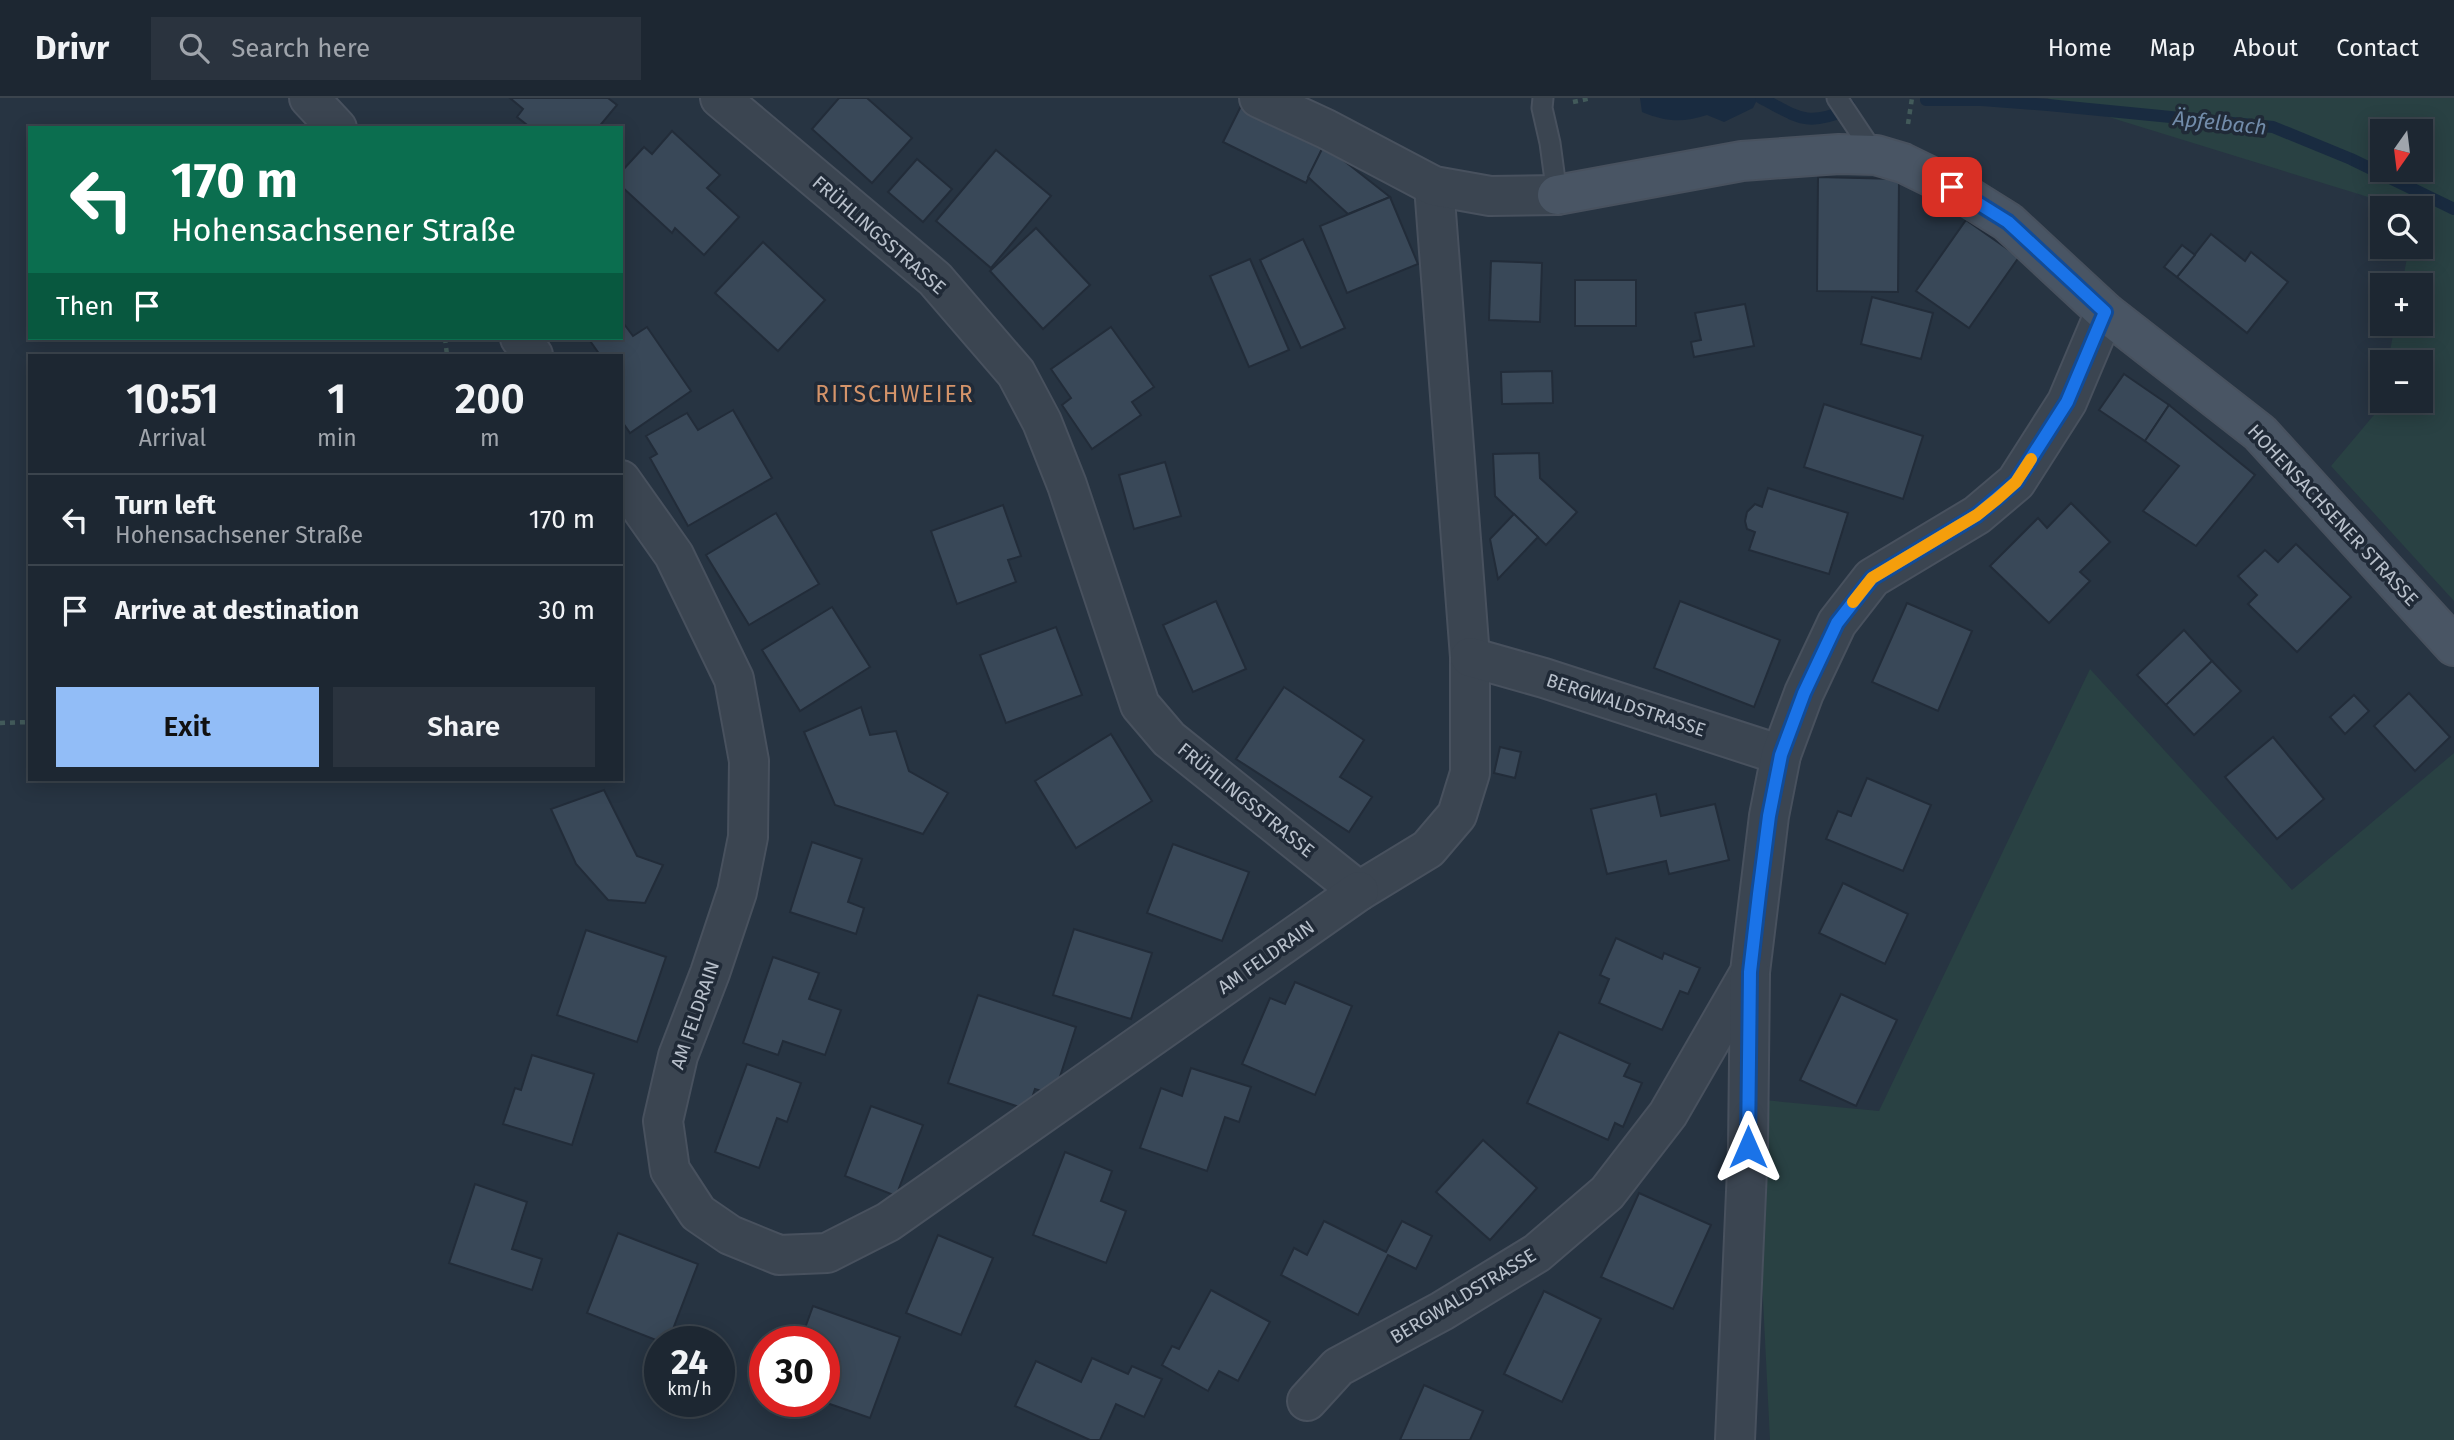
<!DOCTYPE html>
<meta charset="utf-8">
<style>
:root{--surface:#1d2732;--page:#2a333e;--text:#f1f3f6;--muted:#a0a5ac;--line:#3b444d;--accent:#92bdf7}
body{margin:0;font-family:"Fira Sans",sans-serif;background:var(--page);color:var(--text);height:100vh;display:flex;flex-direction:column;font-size:26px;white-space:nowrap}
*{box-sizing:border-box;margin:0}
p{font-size:23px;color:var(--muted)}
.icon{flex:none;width:38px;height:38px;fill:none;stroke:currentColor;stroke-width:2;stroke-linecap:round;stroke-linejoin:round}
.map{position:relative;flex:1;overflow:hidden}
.side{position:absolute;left:28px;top:256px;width:595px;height:427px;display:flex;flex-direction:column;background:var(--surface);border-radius:0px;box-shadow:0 4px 18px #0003,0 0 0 2px var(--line)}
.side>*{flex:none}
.guide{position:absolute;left:28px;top:28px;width:595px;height:214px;border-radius:0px;box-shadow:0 4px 18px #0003,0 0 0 2px var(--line);background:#0b6e4f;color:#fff;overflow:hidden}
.needle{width:46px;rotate:194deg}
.buttons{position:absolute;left:2370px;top:21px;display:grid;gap:14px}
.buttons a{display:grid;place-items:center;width:63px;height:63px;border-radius:0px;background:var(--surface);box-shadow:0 4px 18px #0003,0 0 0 2px var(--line);font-size:35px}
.speed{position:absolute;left:644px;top:1228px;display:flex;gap:14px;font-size:35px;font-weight:700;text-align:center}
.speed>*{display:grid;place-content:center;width:91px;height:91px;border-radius:50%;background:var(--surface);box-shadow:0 4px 18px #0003,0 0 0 2px var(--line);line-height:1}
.speed small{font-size:18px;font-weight:400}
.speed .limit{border:10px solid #d22;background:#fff;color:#111}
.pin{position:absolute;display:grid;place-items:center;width:60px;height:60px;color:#fff;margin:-30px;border-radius:14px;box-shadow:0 4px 10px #0006}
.me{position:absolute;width:77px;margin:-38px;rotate:0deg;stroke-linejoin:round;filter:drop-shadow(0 0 5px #0008)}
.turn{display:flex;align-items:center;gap:24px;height:147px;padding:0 28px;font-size:32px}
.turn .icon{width:91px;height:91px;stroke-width:2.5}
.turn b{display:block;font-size:49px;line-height:60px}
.then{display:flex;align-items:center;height:66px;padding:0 28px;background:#0003;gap:14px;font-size:26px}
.eta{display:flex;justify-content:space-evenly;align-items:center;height:119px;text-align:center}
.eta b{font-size:42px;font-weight:600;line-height:49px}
.action{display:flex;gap:14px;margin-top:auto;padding:14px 28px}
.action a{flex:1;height:80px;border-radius:0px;background:var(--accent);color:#111;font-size:28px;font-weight:600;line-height:80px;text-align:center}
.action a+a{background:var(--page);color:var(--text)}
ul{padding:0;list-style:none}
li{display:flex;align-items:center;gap:21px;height:91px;padding:0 28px;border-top:2px solid var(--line)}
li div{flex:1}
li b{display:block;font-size:26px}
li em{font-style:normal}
header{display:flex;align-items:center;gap:42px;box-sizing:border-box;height:98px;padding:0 35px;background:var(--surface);border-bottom:2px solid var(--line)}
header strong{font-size:33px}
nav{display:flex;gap:38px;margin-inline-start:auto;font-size:24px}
.search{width:490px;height:63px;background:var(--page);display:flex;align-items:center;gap:18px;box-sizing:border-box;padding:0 24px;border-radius:0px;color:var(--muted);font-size:26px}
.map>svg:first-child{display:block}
</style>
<header>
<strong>Drivr</strong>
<div class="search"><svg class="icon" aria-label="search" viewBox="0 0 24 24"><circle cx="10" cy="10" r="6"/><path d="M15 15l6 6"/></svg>Search here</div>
<nav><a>Home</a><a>Map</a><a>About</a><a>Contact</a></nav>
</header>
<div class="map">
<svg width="2454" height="1342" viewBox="0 0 2454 1342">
<rect width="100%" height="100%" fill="#273442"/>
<!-- green -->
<g fill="#294143" fill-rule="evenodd">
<path d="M 2047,0 L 2454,0 L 2454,503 L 2331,368 L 2379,311 L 2382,298 L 2382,303 L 2420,303 L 2420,264 L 2388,264 L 2395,226 L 2420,226 L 2420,187 L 2402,187 L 2409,149 L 2420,149 L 2420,110 L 2404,110 ZM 2382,33 L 2420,33 L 2420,72 L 2382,72 Z"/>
<path d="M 2090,571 L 2292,792 L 2454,655 L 2454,1342 L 1770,1342 L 1753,1001 L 1879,1013 Z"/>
</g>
<!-- water -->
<path fill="#192b40" d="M 1640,0 L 1758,0 L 1753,10 L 1724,24 L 1707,17 C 1682,25 1667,24 1642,14 Z"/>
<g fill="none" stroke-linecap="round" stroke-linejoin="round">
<!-- stream -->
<g stroke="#192b40" stroke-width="12">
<path d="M 1761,0 C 1798,19 1805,29 1847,12 L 1849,7"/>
<path d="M 1926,2 L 1982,2 L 2048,7 L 2273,29 L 2351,61 L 2454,111"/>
</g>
</g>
<!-- building -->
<g fill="#394858" stroke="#222c39" stroke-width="2">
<path d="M 510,0 L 608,0 L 617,7 L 598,30 L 531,30 L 517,19 L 523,11 Z"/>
<path d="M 839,0 L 867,0 L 912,40 L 872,85 L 812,31 Z"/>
<path d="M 1242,6 L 1324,47 L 1306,85 L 1223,44 Z"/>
<path d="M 672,33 L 720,77 L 707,90 L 739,119 L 704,157 L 675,130 L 672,135 L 621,88 L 621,74 L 644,49 L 652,56 Z"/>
<path d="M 1324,47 L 1390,99 L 1348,116 L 1308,79 Z"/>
<path d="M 996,52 L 1051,98 L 991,170 L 936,123 Z"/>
<path d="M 917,61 L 952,91 L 923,124 L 888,94 Z"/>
<path d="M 1818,79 L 1899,81 L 1898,194 L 1817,193 Z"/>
<path d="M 1390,99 L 1418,166 L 1347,195 L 1320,128 Z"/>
<path d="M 1966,122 L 2019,159 L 1969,230 L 1916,193 Z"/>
<path d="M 1036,130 L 1090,187 L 1043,231 L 990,173 Z"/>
<path d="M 2211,136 L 2245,163 L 2251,154 L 2288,184 L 2247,235 L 2177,179 Z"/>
<path d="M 1303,141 L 1345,230 L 1301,250 L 1260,162 Z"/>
<path d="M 763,144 L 825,202 L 778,253 L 715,195 Z"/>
<path d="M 2182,147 L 2195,157 L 2177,179 L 2164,169 Z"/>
<path d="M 1250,161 L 1289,252 L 1249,269 L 1210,178 Z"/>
<path d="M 1491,163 L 1542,165 L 1540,224 L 1489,222 Z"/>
<rect x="1575" y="182" width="61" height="46"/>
<path d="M 1872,199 L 1933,215 L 1921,261 L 1861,246 Z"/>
<path d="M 1745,206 L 1754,248 L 1694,259 L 1691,244 L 1701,242 L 1695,215 Z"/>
<path d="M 621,222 L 633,238 L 647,229 L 691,293 L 630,335 L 621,322 L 621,257 L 600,257 L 588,240 L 621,240 Z"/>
<path d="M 1111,229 L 1154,289 L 1132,304 L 1141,317 L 1092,351 L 1062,307 L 1071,300 L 1051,271 Z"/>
<path d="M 1552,273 L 1553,305 L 1502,306 L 1501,274 Z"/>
<path d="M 2124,276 L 2169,307 L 2145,343 L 2099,312 Z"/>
<path d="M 1824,306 L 1923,338 L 1903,401 L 1804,369 Z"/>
<path d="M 2169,307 L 2255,377 L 2196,448 L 2143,413 L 2179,368 L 2145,343 Z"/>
<path d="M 733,312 L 772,380 L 688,428 L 650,360 L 657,356 L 646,338 L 687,315 L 698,332 Z"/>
<path d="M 1539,355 L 1540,380 L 1577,414 L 1546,447 L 1495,398 L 1493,356 Z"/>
<path d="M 1165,364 L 1181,418 L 1134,431 L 1119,377 Z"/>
<path d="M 1768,390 L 1848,415 L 1829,476 L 1749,452 L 1755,434 L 1747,431 L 1745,423 L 1747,414 L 1755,406 L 1762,409 Z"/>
<path d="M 2071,405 L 2110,444 L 2080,474 L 2090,483 L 2049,525 L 1990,468 L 2038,420 L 2047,430 Z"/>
<path d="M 1003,407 L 1021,458 L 1008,462 L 1016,484 L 957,506 L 931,433 Z"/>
<path d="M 776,415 L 819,486 L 749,527 L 706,457 Z"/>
<path d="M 1514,416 L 1538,439 L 1498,481 L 1490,441 Z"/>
<path d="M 2296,446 L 2351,499 L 2297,554 L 2248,506 L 2257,497 L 2238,478 L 2265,452 L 2278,464 Z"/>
<path d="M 1216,503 L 1246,571 L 1193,594 L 1163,527 Z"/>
<path d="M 1680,503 L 1780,542 L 1754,609 L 1654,570 Z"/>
<path d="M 1907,505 L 1972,533 L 1938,613 L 1872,584 Z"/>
<path d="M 832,509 L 870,569 L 800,613 L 762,552 Z"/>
<path d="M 1056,529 L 1082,597 L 1006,625 L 980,557 Z"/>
<path d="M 2184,532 L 2212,563 L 2166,607 L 2137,577 Z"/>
<path d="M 2212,563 L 2241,593 L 2194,637 L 2166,607 Z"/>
<path d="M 1284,589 L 1364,642 L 1340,679 L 1372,699 L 1349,734 L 1236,661 Z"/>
<path d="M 2409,595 L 2450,639 L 2415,673 L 2374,628 Z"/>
<path d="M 2354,597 L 2369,613 L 2345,636 L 2330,619 Z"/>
<path d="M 861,609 L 870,637 L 896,633 L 909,673 L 948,695 L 923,736 L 835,707 L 804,634 Z"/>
<path d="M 1111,636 L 1152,703 L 1076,750 L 1035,683 Z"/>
<path d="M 2273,639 L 2324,701 L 2277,741 L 2225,679 Z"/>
<path d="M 1500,649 L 1521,654 L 1515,680 L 1494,675 Z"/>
<path d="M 1867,680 L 1931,707 L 1903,773 L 1826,741 L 1838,713 L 1851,718 Z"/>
<path d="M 604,692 L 637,758 L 663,767 L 645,805 L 608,802 L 576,766 L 551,711 Z"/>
<path d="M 1656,696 L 1661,718 L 1715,706 L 1729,762 L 1669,776 L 1666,763 L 1607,776 L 1591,711 Z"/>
<path d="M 812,744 L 862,761 L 848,804 L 864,810 L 856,836 L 790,814 Z"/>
<path d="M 1173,746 L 1249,774 L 1222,843 L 1147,815 Z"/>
<path d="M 1843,785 L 1908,816 L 1885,866 L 1819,835 Z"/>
<path d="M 1074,831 L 1152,855 L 1131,921 L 1053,897 Z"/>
<path d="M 586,832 L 666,859 L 637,944 L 557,917 Z"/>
<path d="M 1616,840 L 1662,861 L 1664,855 L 1700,870 L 1688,896 L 1680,893 L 1662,932 L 1599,905 L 1609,881 L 1600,877 Z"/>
<path d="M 773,859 L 819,875 L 809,901 L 841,912 L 825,957 L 783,943 L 778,957 L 743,945 Z"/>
<path d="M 1295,884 L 1352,908 L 1315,997 L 1242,966 L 1270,900 L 1285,906 Z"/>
<path d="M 1841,896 L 1897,922 L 1856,1008 L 1800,982 Z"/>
<path d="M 978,897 L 1076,929 L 1054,997 L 1035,991 L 1028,1012 L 948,985 Z"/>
<path d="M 1559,934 L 1630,966 L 1624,978 L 1642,985 L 1623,1029 L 1615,1025 L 1608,1042 L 1527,1005 Z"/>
<path d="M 532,957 L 594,976 L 572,1047 L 503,1026 L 515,990 L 521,992 Z"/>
<path d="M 747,966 L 801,985 L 787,1024 L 777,1020 L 759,1070 L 715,1054 Z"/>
<path d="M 1191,970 L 1251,989 L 1239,1024 L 1225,1019 L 1207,1073 L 1140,1050 L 1161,990 L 1182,998 Z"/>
<path d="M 871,1008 L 923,1027 L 896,1098 L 845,1078 Z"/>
<path d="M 1483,1042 L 1537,1090 L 1490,1142 L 1436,1094 Z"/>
<path d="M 1065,1054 L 1112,1073 L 1101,1103 L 1126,1113 L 1106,1165 L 1033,1137 Z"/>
<path d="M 475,1086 L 527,1104 L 512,1151 L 542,1161 L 532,1192 L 449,1165 Z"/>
<path d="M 1639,1095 L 1711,1127 L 1673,1211 L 1601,1179 Z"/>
<path d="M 1324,1123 L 1386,1154 L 1402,1123 L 1432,1138 L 1416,1171 L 1388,1157 L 1358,1217 L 1281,1177 L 1294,1150 L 1307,1157 Z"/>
<path d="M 618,1135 L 698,1166 L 668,1244 L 661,1244 L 587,1215 Z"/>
<path d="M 938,1137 L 993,1160 L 961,1237 L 906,1215 Z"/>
<path d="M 1211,1192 L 1270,1224 L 1238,1283 L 1219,1273 L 1208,1293 L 1162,1267 L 1172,1248 L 1179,1251 Z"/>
<path d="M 1544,1193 L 1601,1221 L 1562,1304 L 1504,1276 Z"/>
<path d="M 813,1208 L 900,1239 L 870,1320 L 824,1304 L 824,1244 L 800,1244 Z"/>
<path d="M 1092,1260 L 1128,1276 L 1132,1268 L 1162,1281 L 1144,1319 L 1116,1306 L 1100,1342 L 1090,1342 L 1015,1308 L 1036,1263 L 1081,1284 Z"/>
<path d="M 1424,1287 L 1483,1313 L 1470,1342 L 1400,1342 Z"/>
</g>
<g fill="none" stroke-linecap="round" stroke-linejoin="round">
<!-- lane casing -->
<g stroke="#48515e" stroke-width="23">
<g id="lane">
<path d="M 1543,0 L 1542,10 L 1550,45 L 1557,97"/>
<path d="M 1837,0 L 1875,57"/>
</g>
</g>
<!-- street casing -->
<g stroke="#48515e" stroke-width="42">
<g id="street">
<path d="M 309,0 L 337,30"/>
<path d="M 720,0 L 935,181 L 1016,275 L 1042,324 L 1067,387 L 1140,607 L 1169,641 L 1359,793 L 1428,751 L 1457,717 L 1470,675 L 1470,559 L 1434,88"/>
<path d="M 1259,0 L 1326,31 L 1434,88 L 1490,98 L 1557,97"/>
<path d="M 520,240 L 533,257"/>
<path d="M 621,382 L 674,457 L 734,581 L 749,663 L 748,739 L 737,794 L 710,875 L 678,958 L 663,1023 L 670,1072 L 698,1115 L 730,1137 L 779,1157 L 827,1155 L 888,1124 L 1359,793"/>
<path d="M 1470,559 L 1544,580 L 1781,657"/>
<path d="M 1307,1303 L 1338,1269 L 1442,1213 L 1537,1155 L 1607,1095 L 1668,1016 L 1750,874 L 1769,718 L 1781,657 L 1804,595 L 1837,525 L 1872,480 L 1977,417 L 2016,384 L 2067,304 L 2105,214"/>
<path d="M 1735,1342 L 1748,1049 L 1750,876"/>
</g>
</g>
<!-- secondary casing -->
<g stroke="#48515e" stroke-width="42">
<path id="secondary" d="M 1557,97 L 1742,63 L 1839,56 L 1876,57 L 1903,65 L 1952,89 L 2008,124 L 2105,214 L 2260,335 L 2454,548"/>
</g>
<!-- path -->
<g stroke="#425a5a" stroke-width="4.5" stroke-dasharray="5 5" stroke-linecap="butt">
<path d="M 1573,4 L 1592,0"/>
<path d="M 1908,26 L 1912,0"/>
<path d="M 445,240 L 447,257"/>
<path d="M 0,625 L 30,624"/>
</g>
<!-- lane -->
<use href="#lane" stroke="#3b4551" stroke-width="19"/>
<!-- street -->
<use href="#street" stroke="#3b4551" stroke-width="38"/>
<!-- secondary -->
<use href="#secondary" stroke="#495564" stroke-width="38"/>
</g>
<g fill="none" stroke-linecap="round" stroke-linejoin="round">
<!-- route casing -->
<g stroke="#114b97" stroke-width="18">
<path id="route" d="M 1748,1049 L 1750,874 L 1759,796 L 1769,718 L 1781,657 L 1804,595 L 1837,525 L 1872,480 L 1977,417 L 2016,384 L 2067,304 L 2105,214 L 2008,124 L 1952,89"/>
</g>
<!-- route -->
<use href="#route" stroke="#1a73e8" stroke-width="12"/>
<!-- slow -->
<path stroke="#f59e0b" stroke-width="12" d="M 1853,504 L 1872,480 L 1977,417 L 1997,401 L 2016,384 L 2031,361"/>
</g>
<g text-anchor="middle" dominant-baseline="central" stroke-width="7" stroke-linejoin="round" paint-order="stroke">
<!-- street labels -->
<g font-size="19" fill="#b8c0cb" stroke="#202a37">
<text transform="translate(879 137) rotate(41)">FRÜHLINGSSTRASSE</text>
<text transform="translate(2333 417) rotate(47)">HOHENSACHSENER STRASSE</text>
<text transform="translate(1626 607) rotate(18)">BERGWALDSTRASSE</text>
<text transform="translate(1246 702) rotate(39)">FRÜHLINGSSTRASSE</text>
<text transform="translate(1266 859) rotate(-35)">AM FELDRAIN</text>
<text transform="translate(695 917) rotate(-71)">AM FELDRAIN</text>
<text transform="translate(1463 1198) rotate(-31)">BERGWALDSTRASSE</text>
</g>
<!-- water labels -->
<g font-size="21" font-style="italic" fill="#728caa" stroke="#202a37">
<text transform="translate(2220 25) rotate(6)">Äpfelbach</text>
</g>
<!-- quarter labels -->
<g font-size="23" letter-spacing="2" fill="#d5946a" stroke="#202a37">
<text x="895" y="296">RITSCHWEIER</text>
</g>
</g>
</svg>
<div class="buttons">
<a><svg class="needle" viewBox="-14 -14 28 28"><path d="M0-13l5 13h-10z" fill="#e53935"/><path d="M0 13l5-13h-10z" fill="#a0a5ac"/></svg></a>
<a><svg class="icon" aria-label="search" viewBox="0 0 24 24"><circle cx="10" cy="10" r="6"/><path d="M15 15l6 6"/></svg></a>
<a>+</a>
<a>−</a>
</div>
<div class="speed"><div>24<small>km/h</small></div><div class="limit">30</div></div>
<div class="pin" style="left:1952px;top:89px;background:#d93025"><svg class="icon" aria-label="arrive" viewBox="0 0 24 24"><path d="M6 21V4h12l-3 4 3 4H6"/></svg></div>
<svg class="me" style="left:1748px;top:1049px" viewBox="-20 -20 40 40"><path d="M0-17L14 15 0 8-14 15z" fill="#1a73e8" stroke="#fff" stroke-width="4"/></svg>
<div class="guide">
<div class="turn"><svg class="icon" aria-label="left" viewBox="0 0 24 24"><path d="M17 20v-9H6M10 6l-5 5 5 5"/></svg><div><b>170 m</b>Hohensachsener Straße</div></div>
<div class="then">Then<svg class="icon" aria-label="arrive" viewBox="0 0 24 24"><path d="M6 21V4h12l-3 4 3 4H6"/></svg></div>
</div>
<section class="side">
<div class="eta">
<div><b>10:51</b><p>Arrival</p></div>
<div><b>1</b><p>min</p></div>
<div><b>200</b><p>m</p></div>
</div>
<ul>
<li><svg class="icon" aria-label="left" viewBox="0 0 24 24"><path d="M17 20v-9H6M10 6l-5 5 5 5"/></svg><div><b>Turn left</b><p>Hohensachsener Straße</p></div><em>170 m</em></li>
<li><svg class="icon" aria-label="arrive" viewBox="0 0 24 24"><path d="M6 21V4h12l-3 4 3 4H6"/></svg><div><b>Arrive at destination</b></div><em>30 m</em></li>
</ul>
<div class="action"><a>Exit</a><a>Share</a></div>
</section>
</div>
